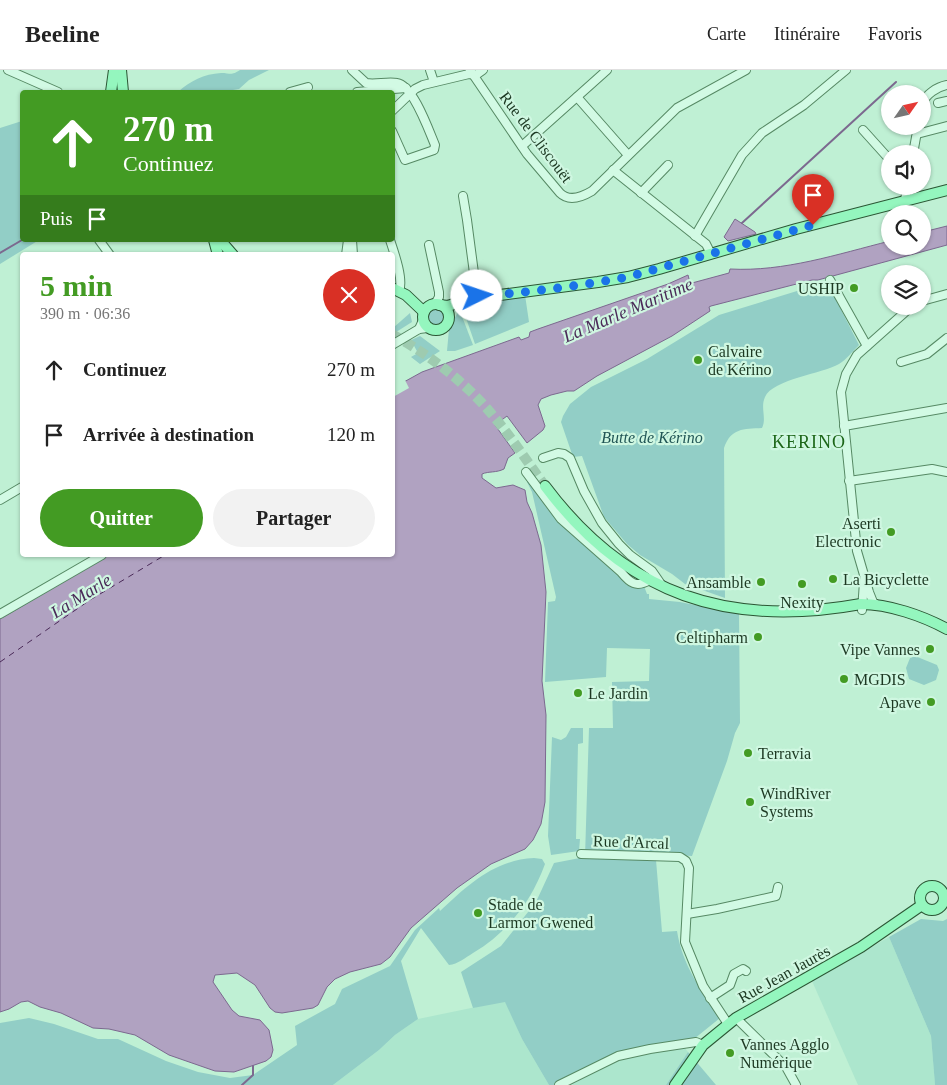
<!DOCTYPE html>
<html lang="fr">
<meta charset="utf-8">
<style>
:root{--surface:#fff;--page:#f2f2f2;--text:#222;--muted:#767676;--line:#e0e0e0;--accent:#439b23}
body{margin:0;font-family:Georgia,serif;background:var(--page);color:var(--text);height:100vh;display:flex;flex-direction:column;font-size:19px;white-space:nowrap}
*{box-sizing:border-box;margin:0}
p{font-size:16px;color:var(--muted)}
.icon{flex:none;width:28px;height:28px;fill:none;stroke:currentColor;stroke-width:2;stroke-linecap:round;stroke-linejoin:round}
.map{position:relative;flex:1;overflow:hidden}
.details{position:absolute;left:20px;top:182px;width:375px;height:305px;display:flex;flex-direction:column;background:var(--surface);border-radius:5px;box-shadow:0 1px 4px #0004}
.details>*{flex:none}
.guide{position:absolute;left:20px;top:20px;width:375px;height:152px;border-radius:5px;box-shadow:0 1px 4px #0004;background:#439b23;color:#fff;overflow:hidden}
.needle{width:32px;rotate:56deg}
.controls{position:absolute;left:881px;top:15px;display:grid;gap:10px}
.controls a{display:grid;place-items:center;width:50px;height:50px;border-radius:50%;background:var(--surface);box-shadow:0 1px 4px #0004;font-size:25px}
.pin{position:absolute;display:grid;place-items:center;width:42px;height:42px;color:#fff;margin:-51px -21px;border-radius:50% 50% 50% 0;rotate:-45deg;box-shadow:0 0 5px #0007}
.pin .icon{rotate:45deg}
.me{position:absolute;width:55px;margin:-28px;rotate:86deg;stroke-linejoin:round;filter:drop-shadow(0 0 4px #0008)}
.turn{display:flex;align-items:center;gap:18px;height:105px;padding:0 20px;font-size:22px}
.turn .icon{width:65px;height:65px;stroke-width:2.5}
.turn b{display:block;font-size:35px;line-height:42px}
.then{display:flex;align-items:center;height:48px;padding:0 20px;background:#0003;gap:10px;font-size:19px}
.round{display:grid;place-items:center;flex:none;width:52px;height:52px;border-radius:26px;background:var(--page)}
.summary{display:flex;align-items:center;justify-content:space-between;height:85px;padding:0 20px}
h1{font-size:30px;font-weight:700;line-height:38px;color:var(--accent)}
.cta{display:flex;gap:10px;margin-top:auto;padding:10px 20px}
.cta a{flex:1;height:58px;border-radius:30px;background:var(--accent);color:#fff;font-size:20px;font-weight:700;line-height:58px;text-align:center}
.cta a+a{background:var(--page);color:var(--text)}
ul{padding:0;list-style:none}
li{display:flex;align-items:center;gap:15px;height:65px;padding:0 20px}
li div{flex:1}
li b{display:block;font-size:19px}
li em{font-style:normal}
header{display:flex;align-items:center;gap:30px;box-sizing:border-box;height:70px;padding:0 25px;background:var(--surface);border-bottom:1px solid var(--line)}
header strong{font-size:24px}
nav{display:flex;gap:28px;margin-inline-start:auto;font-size:18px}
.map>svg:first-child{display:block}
</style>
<header>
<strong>Beeline</strong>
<nav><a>Carte</a><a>Itinéraire</a><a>Favoris</a></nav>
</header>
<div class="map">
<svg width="947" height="1015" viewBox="0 0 947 1015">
<rect width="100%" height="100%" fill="#bff0d4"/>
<!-- farmland -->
<g fill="#ace6cd">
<path d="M 889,867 L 931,966 L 935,1015 L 858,1015 L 812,911 Z"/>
<path d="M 505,931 L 522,969 L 549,1015 L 333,1015 L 379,980 L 395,965 L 418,949 Z"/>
<path d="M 684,977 L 688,982 L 666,1015 L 567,1015 L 597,999 L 623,989 L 652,981 Z"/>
</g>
<!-- green -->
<g fill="#92cec6">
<path d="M 240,0 L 269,0 L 249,10 L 239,19 L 227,21 L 227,22 L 178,22 C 190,11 204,4 221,3 C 231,3 231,6 240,0 Z"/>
<path d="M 22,51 L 22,170 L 39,170 L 0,194 L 0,58 Z"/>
<path d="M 825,217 L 831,220 L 859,275 C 853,281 846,290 839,294 C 822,304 773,309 765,327 C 760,338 767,348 762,358 C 743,359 731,358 724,378 L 725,528 L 685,514 L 672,504 L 640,485 L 627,474 L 604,447 L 582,386 L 573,387 L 561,352 L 563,346 L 570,334 L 591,317 L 647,289 L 719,245 L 797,221 Z"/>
<path d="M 525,225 L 529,252 L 475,274 L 466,248 L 460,240 L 472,234 Z"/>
<circle cx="436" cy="247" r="9"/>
<path d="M 458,242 L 463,249 L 473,275 L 455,281 L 447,281 L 449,259 Z"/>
<path d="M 410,243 L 412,252 L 393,264 L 393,258 Z"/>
<path d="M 420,266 L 440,281 L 420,294 L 411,287 L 418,283 L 413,274 L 408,277 L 405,273 Z"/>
<path d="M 528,408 L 546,437 L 571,464 L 618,503 L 627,515 L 640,518 L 644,516 L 647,524 L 649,524 L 649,529 L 680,532 L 739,544 L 740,653 L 735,663 L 727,691 L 692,786 L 659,784 L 656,790 L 662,862 L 677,861 C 682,894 701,921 720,948 L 684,977 L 652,981 L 623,989 L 597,999 L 567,1015 L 549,1015 L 522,969 L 505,932 L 473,938 L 461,902 L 501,876 L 536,832 L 554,793 L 585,787 L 589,658 L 613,658 L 612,612 L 649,611 L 650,579 L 607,578 L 606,607 L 545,612 L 548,532 L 555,531 L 556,527 L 532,422 L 527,412 Z"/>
<path d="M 915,586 L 937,595 L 939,600 L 936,610 L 924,615 L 909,609 L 906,598 L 910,588 Z"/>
<path d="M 571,658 L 583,658 L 583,673 L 578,674 L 576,769 L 580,769 L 579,781 L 551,785 L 548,766 L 552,667 L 561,670 L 566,667 Z"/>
<path d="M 534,788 L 542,789 L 545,794 C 531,832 508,862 473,883 C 465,888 458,894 449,895 L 421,858 L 401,891 L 418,949 L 395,965 L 379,980 L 333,1015 L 0,1015 L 0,953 L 29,948 L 54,954 L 98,969 L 118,969 L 166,991 L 198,1002 L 230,1008 L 253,1005 L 297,975 L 295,956 L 335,934 L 342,919 L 390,896 L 415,860 L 439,838 L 440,841 C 468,815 494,790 534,788 Z"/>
<path d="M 921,849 L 943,851 L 947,849 L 947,1015 L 935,1015 L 931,966 L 889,867 Z"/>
<path d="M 688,982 L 716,1015 L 666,1015 Z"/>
</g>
<!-- water -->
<g fill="#b0a2c1" stroke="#7c698f">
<path d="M 735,149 L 755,162 L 756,164 L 728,171 L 724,167 Z"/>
<path d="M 947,156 L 947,175 L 818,210 L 812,210 L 711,236 L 709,237 L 710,241 L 672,266 L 597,306 L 574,321 L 567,321 L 551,325 L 541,329 L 538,335 L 545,356 L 543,360 L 527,373 L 507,346 L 495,355 L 515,383 L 508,388 L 504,399 C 496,403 489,401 482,404 L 482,408 L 496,418 L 513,415 L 525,420 L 527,432 L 532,443 L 541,475 L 546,522 L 542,611 L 546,645 L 545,732 L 541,754 L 533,770 L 525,779 L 491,794 L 457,818 L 411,858 L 390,887 L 381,894 L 350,902 L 335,909 L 327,917 L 318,935 L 313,938 L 282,943 L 275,942 L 270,938 L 255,915 L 237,903 L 215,905 L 213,912 L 232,940 L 239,946 L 260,950 L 269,960 L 273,980 L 271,987 L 266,991 L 234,1002 L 215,1001 L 169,985 L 135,965 L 109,959 L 93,958 L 61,943 L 40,937 L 28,931 L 21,932 L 9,939 L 0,942 L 0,549 L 109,485 L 392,485 L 393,318 L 422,302 L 519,267 L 521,270 L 529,267 L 530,262 L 538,259 L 668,214 L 688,205 L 690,213 L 692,213 L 729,203 L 730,199 C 784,202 838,184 890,171 L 890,176 L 922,176 L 923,162 Z"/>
</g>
<!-- pier -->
<path fill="#bff0d4" d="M 404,308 L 409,318 L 393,327 L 392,315 Z"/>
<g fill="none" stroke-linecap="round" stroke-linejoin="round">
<!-- stream -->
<g stroke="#7c698f" stroke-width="2">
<path d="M 742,153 L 896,12"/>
<path d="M 0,183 L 22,170"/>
<path d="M 242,1015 L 253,1005 L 253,996"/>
</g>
<!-- ferry -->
<path stroke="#4a2a58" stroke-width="1" stroke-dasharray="6 5" stroke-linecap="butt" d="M 0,592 L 90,530 L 165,485"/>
<!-- major-tunnel -->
<path stroke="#9ecbb0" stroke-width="10" stroke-dasharray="10 5" stroke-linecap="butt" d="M 392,264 C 420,280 446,298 469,320 C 499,348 521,383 545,416"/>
<!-- minor casing -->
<g stroke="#568964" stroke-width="10">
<g id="minor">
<path d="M 8,0 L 58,22"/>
<path d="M 352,0 L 366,13 C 376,15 387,11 397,13 C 413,15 429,61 435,75 L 434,80 L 405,90 L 392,61"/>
<path d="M 430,0 L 434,12"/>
<path d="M 470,0 L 527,84 L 560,123 C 569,132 582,127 592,121 L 677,38 L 746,0"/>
<path d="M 290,22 L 308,17"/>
<path d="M 357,22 L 406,18"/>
<path d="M 577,27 L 628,85"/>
<path d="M 938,33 L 947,31"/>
<path d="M 922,34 C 926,24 937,17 947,15"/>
<path d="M 392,41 L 415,19 L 423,15 L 469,4 L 476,5 L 483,0"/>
<path d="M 863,60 L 890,90"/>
<path d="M 917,64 L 947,56"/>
<path d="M 522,76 L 607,0"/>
<path d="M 913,84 L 918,56"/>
<path d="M 613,100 L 706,174 L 711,184"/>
<path d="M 641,123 L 668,95"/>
<path d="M 463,126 L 467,150 L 477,226"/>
<path d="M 905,131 L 907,116"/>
<path d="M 695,166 L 742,85 L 762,63 L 804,35 L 846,0"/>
<path d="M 99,170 L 110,185"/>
<path d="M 352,170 L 353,185"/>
<path d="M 390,170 C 394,182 404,210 399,221"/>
<path d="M 429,175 L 439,222 L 439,227 L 435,234"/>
<path d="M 346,185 L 348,170"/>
<path d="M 830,210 L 867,276"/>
<path d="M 922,231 L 947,224"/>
<path d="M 419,259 L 423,250"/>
<path d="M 392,275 L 419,259 L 428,258"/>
<path d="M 901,292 L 927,284 L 947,268"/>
<path d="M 844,356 L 947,338"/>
<path d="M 543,388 L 558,383 L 564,384 L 570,388 L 584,421 L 602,453 L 619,474 L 630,485 L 652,501 L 661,514"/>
<path d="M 526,402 L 561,449 L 621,502 C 630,513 636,518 650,510"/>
<path d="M 849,411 L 932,399 L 947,402"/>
<path d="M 0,430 L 22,417"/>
<path d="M 877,535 L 873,532 L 869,522 L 857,481 L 841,322 L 846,304 L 857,285 L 912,236"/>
<path d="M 862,540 L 864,512"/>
<path d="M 0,544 L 102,485"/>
<path d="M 581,784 L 680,787 L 686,791 L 689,798 L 685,872 L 703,916 L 728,954"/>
<path d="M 687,844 L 717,839 L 776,826 L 778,817"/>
<path d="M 710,928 L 730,915 L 734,904 L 743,899 L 746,901"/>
<path d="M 736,948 L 786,997 L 796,1015"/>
<path d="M 559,1015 L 618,986 L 650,979 L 696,972 L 703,975"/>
</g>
</g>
<!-- major casing -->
<g stroke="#2b5634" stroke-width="12">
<g id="major">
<path d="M 121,0 L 123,22"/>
<path d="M 111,22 L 114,0"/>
<path d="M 214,170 L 218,185"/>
<path d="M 220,170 L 233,185"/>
<path d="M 392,218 L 406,225 L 424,242"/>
<circle cx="436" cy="247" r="13"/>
<path d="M 439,235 L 448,236 L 477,226 L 500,225 L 598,212 L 628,207 L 659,199 L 796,159 L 947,120"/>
<path d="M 545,416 C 627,526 729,558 861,534 C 889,534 923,546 947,559"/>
<circle cx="932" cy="828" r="12"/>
<path d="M 675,1015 L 703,975 L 736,948 L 861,877 L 922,835"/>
</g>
</g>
<!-- minor -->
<use href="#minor" stroke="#d2fae4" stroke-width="8"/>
<!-- major -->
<use href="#major" stroke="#94f6be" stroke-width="10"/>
</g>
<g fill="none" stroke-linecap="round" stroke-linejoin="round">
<!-- route -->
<path stroke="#1a73e8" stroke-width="9" stroke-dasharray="0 16.2" d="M 477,226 C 527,223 578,216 628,207 L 813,155"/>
</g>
<!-- markers -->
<g fill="#439b23" stroke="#cff7e1" stroke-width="2">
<circle cx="854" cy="218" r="5"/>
<circle cx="698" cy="290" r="5"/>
<circle cx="891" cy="462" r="5"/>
<circle cx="833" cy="509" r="5"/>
<circle cx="761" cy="512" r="5"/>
<circle cx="802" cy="514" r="5"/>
<circle cx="758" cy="567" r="5"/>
<circle cx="930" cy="579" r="5"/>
<circle cx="844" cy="609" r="5"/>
<circle cx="578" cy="623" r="5"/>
<circle cx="931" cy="632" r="5"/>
<circle cx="748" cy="683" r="5"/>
<circle cx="750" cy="732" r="5"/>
<circle cx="478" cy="843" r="5"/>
<circle cx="730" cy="983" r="5"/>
</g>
<g text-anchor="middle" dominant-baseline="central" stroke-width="4.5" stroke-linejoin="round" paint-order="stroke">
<!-- street labels -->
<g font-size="16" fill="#1c3822" stroke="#cff7e1">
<text transform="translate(536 67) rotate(53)">Rue de Cliscouët</text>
<text transform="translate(631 772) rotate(2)">Rue d'Arcal</text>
<text transform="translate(784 904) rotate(-29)">Rue Jean Jaurès</text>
</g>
<!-- poi labels -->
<g font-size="16" fill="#1c3822" stroke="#cff7e1" text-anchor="start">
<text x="844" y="218" text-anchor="end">USHIP</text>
<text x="708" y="281">Calvaire<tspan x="708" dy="18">de Kérino</tspan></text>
<text x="881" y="453" text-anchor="end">Aserti<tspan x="881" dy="18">Electronic</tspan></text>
<text x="843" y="509">La Bicyclette</text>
<text x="751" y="512" text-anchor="end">Ansamble</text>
<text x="802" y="532" text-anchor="middle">Nexity</text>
<text x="748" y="567" text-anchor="end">Celtipharm</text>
<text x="920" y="579" text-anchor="end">Vipe Vannes</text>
<text x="854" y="609">MGDIS</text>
<text x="588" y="623">Le Jardin</text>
<text x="921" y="632" text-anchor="end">Apave</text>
<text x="758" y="683">Terravia</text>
<text x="760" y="723">WindRiver<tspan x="760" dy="18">Systems</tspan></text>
<text x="488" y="834">Stade de<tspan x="488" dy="18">Larmor Gwened</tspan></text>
<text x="740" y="974">Vannes Agglo<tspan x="740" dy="18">Numérique</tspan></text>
</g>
<!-- park labels -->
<g font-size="16" font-style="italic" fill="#215555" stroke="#cff7e1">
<text x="652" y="367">Butte de Kérino</text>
</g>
<!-- water labels -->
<g font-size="18" font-style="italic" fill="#4a2a58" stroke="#cff7e1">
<text transform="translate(628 240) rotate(-23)">La Marle Maritime</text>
<text transform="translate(81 526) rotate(-32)">La Marle</text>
</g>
<!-- neighbourhood labels -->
<g font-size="18" letter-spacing="1" fill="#1d6719" stroke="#cff7e1">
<text x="809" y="372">KERINO</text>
</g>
</g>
</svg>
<div class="controls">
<a><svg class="needle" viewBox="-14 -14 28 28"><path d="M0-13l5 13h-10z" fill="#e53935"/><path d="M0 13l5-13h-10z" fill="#767676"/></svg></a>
<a><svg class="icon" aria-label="sound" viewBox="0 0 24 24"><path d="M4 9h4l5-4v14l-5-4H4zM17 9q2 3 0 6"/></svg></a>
<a><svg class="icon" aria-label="search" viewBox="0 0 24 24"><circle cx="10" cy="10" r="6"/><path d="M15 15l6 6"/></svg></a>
<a><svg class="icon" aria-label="layers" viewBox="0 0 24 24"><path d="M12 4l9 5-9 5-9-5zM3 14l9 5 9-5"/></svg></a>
</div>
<div class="pin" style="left:813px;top:155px;background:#d93025"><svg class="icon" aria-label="arrive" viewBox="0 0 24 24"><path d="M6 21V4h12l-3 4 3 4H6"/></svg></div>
<svg class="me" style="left:477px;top:226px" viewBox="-20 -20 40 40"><circle r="19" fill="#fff"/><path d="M0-13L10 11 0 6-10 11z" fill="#1a73e8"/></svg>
<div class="guide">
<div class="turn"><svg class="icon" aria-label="ahead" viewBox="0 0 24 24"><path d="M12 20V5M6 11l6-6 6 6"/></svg><div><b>270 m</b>Continuez</div></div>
<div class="then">Puis<svg class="icon" aria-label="arrive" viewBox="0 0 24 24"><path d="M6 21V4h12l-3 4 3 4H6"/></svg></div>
</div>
<section class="details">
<div class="summary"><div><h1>5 min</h1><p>390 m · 06:36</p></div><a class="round" style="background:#d93025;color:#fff"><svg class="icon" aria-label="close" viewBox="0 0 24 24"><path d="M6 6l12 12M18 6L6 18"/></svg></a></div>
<ul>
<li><svg class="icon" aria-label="ahead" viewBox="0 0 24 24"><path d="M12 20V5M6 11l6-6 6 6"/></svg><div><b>Continuez</b></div><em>270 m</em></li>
<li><svg class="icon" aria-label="arrive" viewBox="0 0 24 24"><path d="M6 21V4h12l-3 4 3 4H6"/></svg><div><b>Arrivée à destination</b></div><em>120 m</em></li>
</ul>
<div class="cta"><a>Quitter</a><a>Partager</a></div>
</section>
</div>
